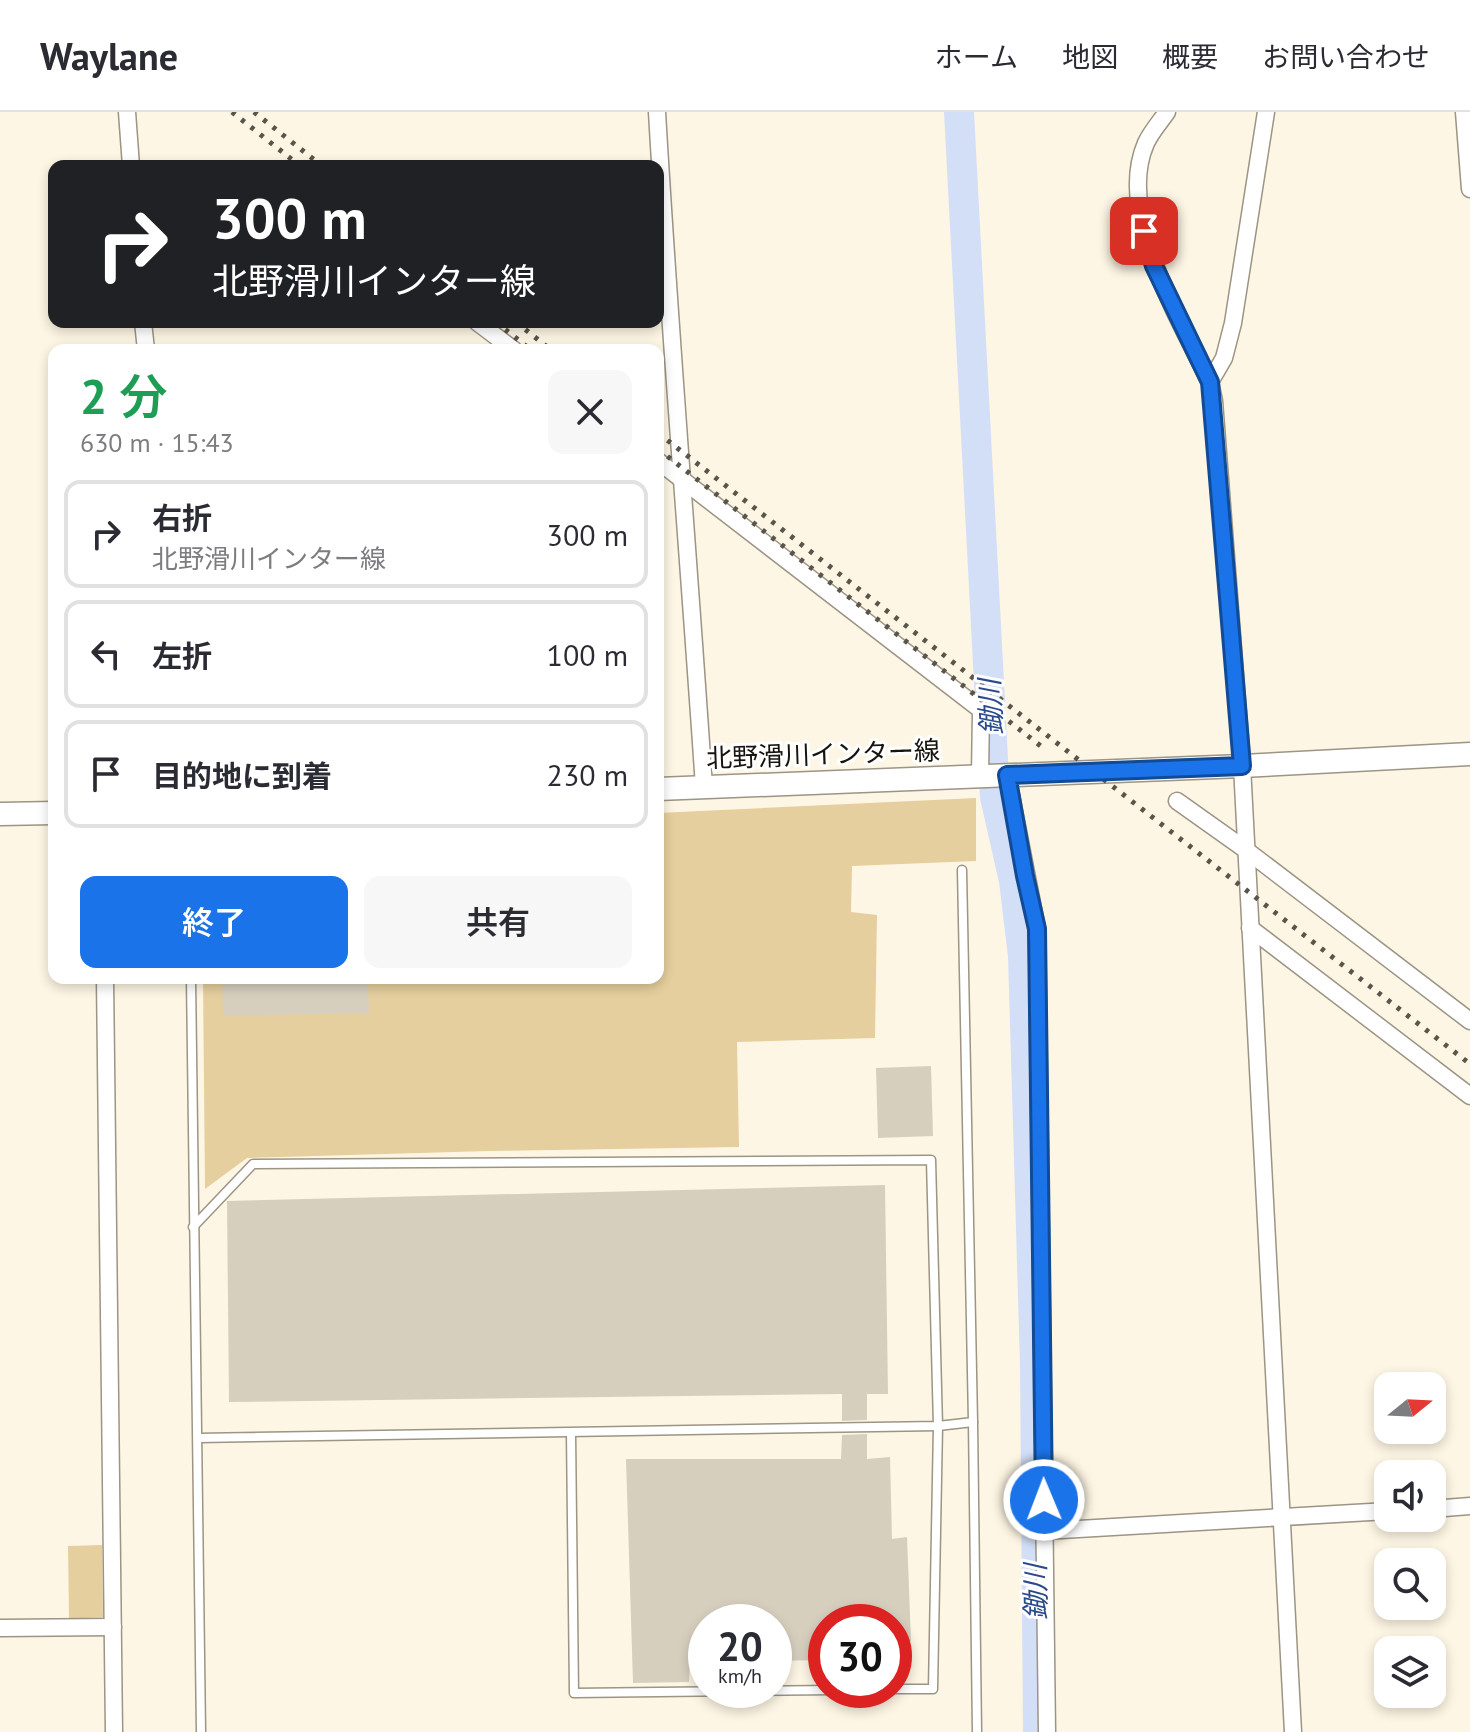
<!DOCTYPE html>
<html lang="ja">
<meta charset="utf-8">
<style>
:root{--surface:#fff;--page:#f7f7f7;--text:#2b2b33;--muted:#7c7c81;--line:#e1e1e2;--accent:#1a73e8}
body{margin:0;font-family:"PT Sans","Noto Sans JP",sans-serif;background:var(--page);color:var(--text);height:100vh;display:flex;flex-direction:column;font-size:30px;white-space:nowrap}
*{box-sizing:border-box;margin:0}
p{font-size:26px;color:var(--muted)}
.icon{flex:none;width:44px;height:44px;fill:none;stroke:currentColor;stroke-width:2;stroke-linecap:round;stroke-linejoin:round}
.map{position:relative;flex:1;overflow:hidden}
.panel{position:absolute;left:48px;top:232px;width:616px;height:640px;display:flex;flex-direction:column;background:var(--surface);border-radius:16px;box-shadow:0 4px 12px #0003}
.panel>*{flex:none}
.top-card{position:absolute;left:48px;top:48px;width:616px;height:168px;border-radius:16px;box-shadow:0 4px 12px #0003;background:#202124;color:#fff;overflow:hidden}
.needle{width:52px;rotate:72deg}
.fabs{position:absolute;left:1374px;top:1260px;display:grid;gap:16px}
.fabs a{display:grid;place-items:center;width:72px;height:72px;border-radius:16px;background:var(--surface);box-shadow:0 4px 12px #0003;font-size:40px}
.speed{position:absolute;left:688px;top:1492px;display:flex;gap:16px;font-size:40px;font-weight:700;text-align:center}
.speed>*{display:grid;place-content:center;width:104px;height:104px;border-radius:50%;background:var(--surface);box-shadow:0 4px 12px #0003;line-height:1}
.speed small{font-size:20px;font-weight:400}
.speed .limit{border:12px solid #d22;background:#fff;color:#111}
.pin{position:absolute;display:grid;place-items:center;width:68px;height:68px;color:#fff;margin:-34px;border-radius:16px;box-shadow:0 4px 12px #0006}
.me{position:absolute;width:88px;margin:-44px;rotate:359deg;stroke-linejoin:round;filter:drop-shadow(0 0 6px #0008)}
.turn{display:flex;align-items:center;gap:28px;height:168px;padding:0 32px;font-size:36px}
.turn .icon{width:104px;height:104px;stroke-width:2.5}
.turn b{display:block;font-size:56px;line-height:68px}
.round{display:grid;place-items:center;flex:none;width:84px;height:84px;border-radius:16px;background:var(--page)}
.summary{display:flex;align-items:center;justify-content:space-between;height:136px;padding:0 32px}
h1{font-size:48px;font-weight:600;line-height:60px;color:#1e9e55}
.cta{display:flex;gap:16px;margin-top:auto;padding:16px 32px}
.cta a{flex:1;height:92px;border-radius:16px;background:var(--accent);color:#fff;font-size:32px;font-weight:600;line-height:92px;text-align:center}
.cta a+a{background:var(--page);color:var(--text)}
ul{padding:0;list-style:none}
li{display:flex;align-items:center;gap:24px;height:108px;margin:0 16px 12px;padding:0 16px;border:4px solid var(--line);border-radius:16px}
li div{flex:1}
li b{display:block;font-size:30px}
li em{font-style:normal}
header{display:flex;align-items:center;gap:48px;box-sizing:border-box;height:112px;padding:0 40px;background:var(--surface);border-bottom:2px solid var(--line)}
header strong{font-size:38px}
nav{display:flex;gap:44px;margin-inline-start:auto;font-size:28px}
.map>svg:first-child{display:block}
</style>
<header>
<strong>Waylane</strong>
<nav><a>ホーム</a><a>地図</a><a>概要</a><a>お問い合わせ</a></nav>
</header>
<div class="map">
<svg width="1470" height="1620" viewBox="0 0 1470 1620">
<rect width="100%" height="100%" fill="#fef6e4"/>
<!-- green -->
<g fill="#e6cf9e">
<path d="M 976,686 L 976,749 L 852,754 L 851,800 L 877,803 L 875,926 L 737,930 L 739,1035 L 489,1039 L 247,1046 L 205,1077 L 203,866 L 658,866 L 658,701 Z"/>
<path d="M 102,1433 L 103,1505 L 69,1507 L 68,1434 Z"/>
</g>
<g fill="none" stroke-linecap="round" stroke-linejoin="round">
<!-- river -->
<path stroke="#d3dff7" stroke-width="30" d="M 959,0 L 995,685 L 1014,769 L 1023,844 L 1035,1253 L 1038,1620"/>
</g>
<!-- building -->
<g fill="#d7cfbe">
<path d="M 222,866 L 368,866 L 369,901 L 223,904 Z"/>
<path d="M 931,954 L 933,1024 L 878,1026 L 876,956 Z"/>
<path d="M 885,1073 L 888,1282 L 867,1282 L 867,1308 L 842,1309 L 842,1282 L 229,1290 L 227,1089 Z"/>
<path d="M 867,1322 L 867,1347 L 890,1345 L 892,1427 L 907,1425 L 911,1529 L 894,1529 L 894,1510 L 826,1510 L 826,1548 L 774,1549 L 774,1510 L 706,1510 L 706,1550 L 690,1550 L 689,1570 L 633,1571 L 626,1347 L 841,1347 L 842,1323 Z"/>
</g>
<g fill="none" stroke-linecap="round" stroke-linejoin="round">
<!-- lane casing -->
<g stroke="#9c9484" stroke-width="11">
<g id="lane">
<path d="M 191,866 L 201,1620"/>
<path d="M 193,1115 L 253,1052 L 931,1048 L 938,1314 L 933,1577 L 894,1577"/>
<path d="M 973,1310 L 977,1620"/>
<path d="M 571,1321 L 574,1581 L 834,1578"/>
<path d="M 198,1326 L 938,1314 L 973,1310 L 962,758"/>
</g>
</g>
<!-- street casing -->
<g stroke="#9c9484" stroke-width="19">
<g id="street">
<path d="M 127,0 L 131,54"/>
<path d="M 657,0 C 670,225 689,450 704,675"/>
<path d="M 1167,0 C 1160,10 1151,20 1146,31 C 1115,101 1180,208 1210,270 L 1214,289 L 1242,654 L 1293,1620"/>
<path d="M 1464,0 L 1470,77"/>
<path d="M 143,210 L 146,238"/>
<path d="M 477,210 L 514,238"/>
<path d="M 1210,270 L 1224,246 L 1233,211 L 1266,0"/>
<path d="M 658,349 L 981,598 L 980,664"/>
<path d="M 1007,663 L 1037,817 L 1047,1620"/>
<path d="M 1177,689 L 1246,738 L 1470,909"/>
<path d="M 1250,816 L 1470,984"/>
<path d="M 105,866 L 114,1620"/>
<path d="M 1432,1397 L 1470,1394"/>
<path d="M 1044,1419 L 1388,1399"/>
<path d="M 0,1516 L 113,1515"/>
</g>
</g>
<!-- secondary casing -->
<g stroke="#9c9484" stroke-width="25">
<g id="secondary">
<path d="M 658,677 L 1242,654 L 1470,642"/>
<path d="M 0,702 L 54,701"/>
</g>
</g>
<!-- lane -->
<use href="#lane" stroke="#fff" stroke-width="8"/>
<!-- street -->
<use href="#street" stroke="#fff" stroke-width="16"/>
<!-- secondary -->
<use href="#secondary" stroke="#fff" stroke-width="22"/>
<!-- rail -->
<g stroke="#59554b" stroke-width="5" stroke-dasharray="4 8" stroke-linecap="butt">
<path d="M 232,0 L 300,54"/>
<path d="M 254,0 L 322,54"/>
<path d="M 496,210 L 531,238"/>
<path d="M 516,210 L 551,238"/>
<path d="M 658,321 L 1470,952"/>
<path d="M 658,337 L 1046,638"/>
</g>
</g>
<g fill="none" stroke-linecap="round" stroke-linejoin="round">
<!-- route casing -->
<g stroke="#114b97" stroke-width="20">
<path id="route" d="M 1044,1388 L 1037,817 L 1025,764 L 1007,663 L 1242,654 L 1210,270 L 1154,154 L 1144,119"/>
</g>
<!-- route -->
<use href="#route" stroke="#1a73e8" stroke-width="14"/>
</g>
<g text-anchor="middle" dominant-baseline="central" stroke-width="6" stroke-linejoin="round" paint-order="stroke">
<!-- street labels -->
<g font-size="26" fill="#17140e" stroke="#fff">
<text transform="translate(823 642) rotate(-2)">北野滑川インター線</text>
</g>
<!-- water labels -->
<g font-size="28" font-style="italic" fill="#2b4a8c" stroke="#fff">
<text transform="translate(990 595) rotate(-93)">鋤川</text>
<text transform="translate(1035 1480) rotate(-91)">鋤川</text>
</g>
</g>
</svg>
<div class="fabs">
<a><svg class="needle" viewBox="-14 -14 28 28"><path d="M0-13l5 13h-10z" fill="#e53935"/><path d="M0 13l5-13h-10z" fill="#7c7c81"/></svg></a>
<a><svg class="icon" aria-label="sound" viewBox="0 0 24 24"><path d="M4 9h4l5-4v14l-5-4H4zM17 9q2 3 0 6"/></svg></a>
<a><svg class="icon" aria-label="search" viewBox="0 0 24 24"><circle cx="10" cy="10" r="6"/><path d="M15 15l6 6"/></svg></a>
<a><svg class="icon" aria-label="layers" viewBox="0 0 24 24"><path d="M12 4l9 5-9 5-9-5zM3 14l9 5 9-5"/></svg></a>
</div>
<div class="speed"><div>20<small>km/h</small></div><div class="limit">30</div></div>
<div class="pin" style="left:1144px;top:119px;background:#d93025"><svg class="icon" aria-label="arrive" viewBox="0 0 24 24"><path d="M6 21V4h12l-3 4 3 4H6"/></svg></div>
<svg class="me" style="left:1044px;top:1388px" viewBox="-20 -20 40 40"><circle r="17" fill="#1a73e8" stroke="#fff" stroke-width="3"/><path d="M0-11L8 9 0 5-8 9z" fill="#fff"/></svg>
<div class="top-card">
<div class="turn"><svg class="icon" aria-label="right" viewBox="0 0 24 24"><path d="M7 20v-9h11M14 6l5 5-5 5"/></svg><div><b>300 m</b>北野滑川インター線</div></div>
</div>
<section class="panel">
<div class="summary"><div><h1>2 分</h1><p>630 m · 15:43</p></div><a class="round"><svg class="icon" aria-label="close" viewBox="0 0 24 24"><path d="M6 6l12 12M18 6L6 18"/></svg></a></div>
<ul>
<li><svg class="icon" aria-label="right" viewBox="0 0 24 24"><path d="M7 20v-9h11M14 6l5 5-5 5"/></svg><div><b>右折</b><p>北野滑川インター線</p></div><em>300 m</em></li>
<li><svg class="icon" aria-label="left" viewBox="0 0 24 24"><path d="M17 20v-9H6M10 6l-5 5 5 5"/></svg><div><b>左折</b></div><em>100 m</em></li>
<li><svg class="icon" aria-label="arrive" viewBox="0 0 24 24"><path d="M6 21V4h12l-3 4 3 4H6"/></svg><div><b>目的地に到着</b></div><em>230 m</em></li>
</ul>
<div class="cta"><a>終了</a><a>共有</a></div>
</section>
</div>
